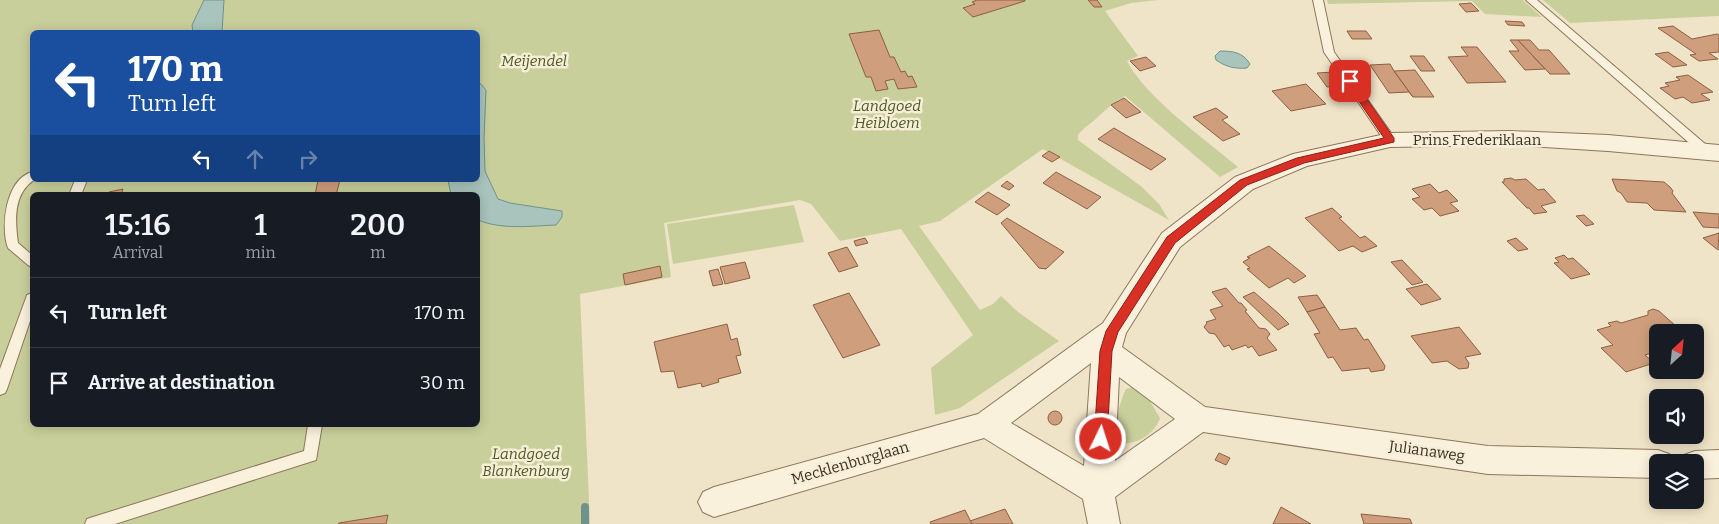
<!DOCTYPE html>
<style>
:root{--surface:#171b24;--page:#20242c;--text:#f1f3f6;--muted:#9ea1a6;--line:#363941}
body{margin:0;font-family:Bitter,serif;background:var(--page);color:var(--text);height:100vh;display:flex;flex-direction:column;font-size:19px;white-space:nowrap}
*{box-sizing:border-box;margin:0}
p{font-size:16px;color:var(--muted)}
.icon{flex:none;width:28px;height:28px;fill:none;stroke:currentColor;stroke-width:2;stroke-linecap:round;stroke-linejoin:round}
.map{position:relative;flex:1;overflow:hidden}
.panel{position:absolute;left:30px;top:192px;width:450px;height:235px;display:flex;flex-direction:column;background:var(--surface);border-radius:8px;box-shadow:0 2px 12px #0003}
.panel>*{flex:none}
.guide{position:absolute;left:30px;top:30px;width:450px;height:152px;border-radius:8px;box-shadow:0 2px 12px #0003;background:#1a4fa0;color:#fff;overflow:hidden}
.needle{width:32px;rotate:27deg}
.buttons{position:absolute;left:1649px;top:324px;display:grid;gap:10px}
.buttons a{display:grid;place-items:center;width:55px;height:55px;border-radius:8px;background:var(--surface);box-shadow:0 2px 12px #0003;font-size:25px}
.pin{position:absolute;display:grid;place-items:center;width:42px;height:42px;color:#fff;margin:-21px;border-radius:10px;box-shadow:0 2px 8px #0006}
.me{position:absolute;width:55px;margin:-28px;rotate:4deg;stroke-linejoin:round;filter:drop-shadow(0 0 4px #0008)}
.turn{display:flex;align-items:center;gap:18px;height:105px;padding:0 15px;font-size:22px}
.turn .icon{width:65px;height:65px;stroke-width:2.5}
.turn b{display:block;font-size:35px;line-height:42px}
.lanes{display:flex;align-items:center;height:48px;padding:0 15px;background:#0003;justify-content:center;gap:25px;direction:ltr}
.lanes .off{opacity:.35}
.eta{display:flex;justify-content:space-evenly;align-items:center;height:85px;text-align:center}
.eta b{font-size:30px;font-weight:600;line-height:35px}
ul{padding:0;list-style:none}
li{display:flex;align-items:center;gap:15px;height:70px;padding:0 15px;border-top:1px solid var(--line)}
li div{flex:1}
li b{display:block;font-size:19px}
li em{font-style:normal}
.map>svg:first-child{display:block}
</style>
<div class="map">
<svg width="1719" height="524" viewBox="0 0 1719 524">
<rect width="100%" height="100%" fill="#f0e4c8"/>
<!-- green -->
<g fill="#c9cf9b" fill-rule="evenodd">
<path d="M 0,0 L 1158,0 L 1131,3 L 1105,11 L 1138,56 L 1127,61 C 1147,99 1204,138 1238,167 L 1220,177 L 1125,96 C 1113,103 1109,107 1099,116 C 1092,123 1084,127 1078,135 L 1078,140 L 1142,187 L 1159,204 L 1169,220 L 1043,149 L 940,221 L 919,226 L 980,310 L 993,304 L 1001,296 L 1018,312 L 1059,341 L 960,408 L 935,415 L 931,368 L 973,335 L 901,229 L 840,241 L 811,204 L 800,200 L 664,223 L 671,277 L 580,294 L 590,524 L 0,524 ZM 32,32 L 478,32 L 478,180 L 32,180 ZM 32,195 L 478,195 L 478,425 L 32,425 Z"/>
<path d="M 1327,0 L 1523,0 L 1542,17 L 1485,14 L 1472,1 L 1328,4 Z"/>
<path d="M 1543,0 L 1719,0 L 1719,16 L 1570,23 Z"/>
<path d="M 794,205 L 804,242 L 673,264 L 667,224 Z"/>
<path d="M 1133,387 L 1145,393 L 1160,418 C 1154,436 1131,449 1114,440 C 1116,421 1118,406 1126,389 Z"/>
</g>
<!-- water -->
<g fill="#a9c4bc" stroke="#6f938a">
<path d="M 204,0 L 224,0 L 222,32 L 193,32 L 192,25 Z"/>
<path d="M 1220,51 C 1232,51 1243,52 1250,64 L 1247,68 C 1235,69 1226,67 1216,60 L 1215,56 Z"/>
<path d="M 478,81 L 486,90 L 484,138 L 485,171 L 498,199 L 510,203 L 562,211 L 562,217 L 556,225 C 530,226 502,230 478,220 L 478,195 L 451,195 L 448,180 L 478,180 Z"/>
</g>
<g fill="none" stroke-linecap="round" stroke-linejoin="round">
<!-- stream -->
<path stroke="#6f938a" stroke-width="8" d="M 585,507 L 585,524"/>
</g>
<!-- building -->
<g fill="#cf9f7d" stroke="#8d5f41">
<path d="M 977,0 L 1025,0 L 1025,1 L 973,17 L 963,8 L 975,4 L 972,2 Z"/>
<path d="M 1088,0 L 1097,0 L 1102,7 L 1094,7 Z"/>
<path d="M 1471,3 L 1479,11 L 1466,12 L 1459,4 Z"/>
<path d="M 1505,21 L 1522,22 L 1525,26 L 1508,25 Z"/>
<path d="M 1673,26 L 1692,39 L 1717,34 L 1719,35 L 1719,52 L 1709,53 L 1718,59 L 1699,61 L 1690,55 L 1696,54 L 1658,28 Z"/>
<path d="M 879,30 L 890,57 L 894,57 L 901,72 L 905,71 L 908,77 L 912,76 L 917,87 L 898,89 L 894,79 L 885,81 L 888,89 L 876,91 L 871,77 L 866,77 L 849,34 Z"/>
<path d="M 1347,31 L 1366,31 L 1372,39 L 1352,39 Z"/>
<path d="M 1510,40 L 1518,40 L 1545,69 L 1525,70 L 1509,51 L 1519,51 Z"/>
<path d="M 1518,40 L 1530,40 L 1539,50 L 1549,50 L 1570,74 L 1550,74 Z"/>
<path d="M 1461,47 L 1477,47 L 1506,82 L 1467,83 L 1448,57 L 1468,56 Z"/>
<path d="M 1668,52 L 1687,65 L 1673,67 L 1655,54 Z"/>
<path d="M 1410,56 L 1424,56 L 1435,71 L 1421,71 Z"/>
<path d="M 1146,57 L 1156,66 L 1140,71 L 1130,61 Z"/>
<path d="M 1390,64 L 1394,71 L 1413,97 L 1409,92 L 1389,93 L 1370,65 Z"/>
<path d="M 1415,70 L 1434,97 L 1413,97 L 1394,71 Z"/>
<path d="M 1334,72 L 1345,86 L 1327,87 L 1317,73 Z"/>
<path d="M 1688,75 L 1713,92 L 1701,94 L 1710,100 L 1692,103 L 1683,97 L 1675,99 L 1660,88 L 1669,86 L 1665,83 L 1680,80 L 1676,77 Z"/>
<path d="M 1306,84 L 1326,104 L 1291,111 L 1272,91 Z"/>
<path d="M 1124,98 L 1141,112 L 1126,118 L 1111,105 Z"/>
<path d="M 1216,108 L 1228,117 L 1222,120 L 1240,134 L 1223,141 L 1193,117 Z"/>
<path d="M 1114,128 L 1166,159 L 1151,170 L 1098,139 Z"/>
<path d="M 1049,151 L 1060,157 L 1052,162 L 1042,156 Z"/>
<path d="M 1056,172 L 1101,197 L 1087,209 L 1043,183 Z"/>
<path d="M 1511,178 L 1515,180 L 1526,179 L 1538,190 L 1544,189 L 1556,202 L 1541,206 L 1547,212 L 1534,214 L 1529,208 L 1527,208 L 1502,182 L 1504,182 L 1504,179 Z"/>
<path d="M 1612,179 L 1664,182 L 1670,187 L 1673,191 L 1672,193 L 1686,212 L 1654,210 L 1647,203 L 1627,202 L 1621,193 L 1617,191 Z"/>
<path d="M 318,180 L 340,180 L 336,195 L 315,195 Z"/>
<path d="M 1007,181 L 1014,186 L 1009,190 L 1001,186 Z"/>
<path d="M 1430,184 L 1439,193 L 1447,190 L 1458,201 L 1450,203 L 1459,211 L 1440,216 L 1432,208 L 1424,210 L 1412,199 L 1420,197 L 1412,189 Z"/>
<path d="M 123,189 L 121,195 L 108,195 L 109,192 Z"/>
<path d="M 988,192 L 1010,205 L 997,215 L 975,202 Z"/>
<path d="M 1332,208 L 1342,217 L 1339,218 L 1360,238 L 1365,236 L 1377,246 L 1362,252 L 1353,246 L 1339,251 L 1305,218 Z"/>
<path d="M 1693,212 L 1719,214 L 1719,228 L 1703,227 Z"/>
<path d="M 1584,215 L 1594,224 L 1586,226 L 1576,216 Z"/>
<path d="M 1007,218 L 1064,252 L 1046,269 L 1039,268 L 1001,223 Z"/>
<path d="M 1719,233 L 1718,250 L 1703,238 Z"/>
<path d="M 865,238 L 868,243 L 856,246 L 854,241 Z"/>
<path d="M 1516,238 L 1528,249 L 1518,251 L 1507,241 Z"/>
<path d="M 1269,246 L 1306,276 L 1294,283 L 1288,278 L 1269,288 L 1247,269 L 1250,268 L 1243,262 L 1250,258 L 1247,257 Z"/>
<path d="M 847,247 L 858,266 L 839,272 L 828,253 Z"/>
<path d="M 1564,255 L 1568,259 L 1573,258 L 1590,274 L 1571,279 L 1554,263 L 1559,262 L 1555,258 Z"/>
<path d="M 1402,260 L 1423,282 L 1412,285 L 1391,262 Z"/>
<path d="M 745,262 L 750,278 L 725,284 L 720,267 Z"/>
<path d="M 660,266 L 662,277 L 625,285 L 623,274 Z"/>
<path d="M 718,269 L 723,284 L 713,286 L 709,271 Z"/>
<path d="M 1427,284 L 1441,299 L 1421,305 L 1406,289 Z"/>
<path d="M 1226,288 L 1239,303 L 1241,303 L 1247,310 L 1245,311 L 1259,328 L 1266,329 L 1270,334 L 1267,338 L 1277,350 L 1259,356 L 1252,346 L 1248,348 L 1246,345 L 1232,350 L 1229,345 L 1224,347 L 1215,334 L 1209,333 L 1204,327 L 1207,323 L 1206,322 L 1216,319 L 1210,310 L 1223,306 L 1212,292 Z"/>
<path d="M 1254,292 L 1279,314 L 1289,324 L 1278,330 L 1243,297 Z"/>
<path d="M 849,293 L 880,345 L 843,358 L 813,305 Z"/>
<path d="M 1317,295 L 1325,307 L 1307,312 L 1298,297 Z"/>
<path d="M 1325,307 L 1340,330 L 1356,328 L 1364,340 L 1368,339 L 1385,366 L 1384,370 L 1371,372 L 1369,368 L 1342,371 L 1333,357 L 1328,358 L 1314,334 L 1320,333 L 1307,312 Z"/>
<path d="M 1653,309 L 1659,311 L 1677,327 L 1664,331 L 1666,332 L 1658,332 L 1658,351 L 1645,355 L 1654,363 L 1626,372 L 1601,348 L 1613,345 L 1597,330 L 1611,326 L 1608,323 L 1617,321 L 1621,323 L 1648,315 L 1648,311 Z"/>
<path d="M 727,324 L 731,340 L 737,338 L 741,355 L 736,356 L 741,373 L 718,379 L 719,382 L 702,387 L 701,383 L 678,388 L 674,371 L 661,372 L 654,342 Z"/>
<path d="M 1459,327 L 1481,354 L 1465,357 L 1469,363 L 1468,368 L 1459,369 L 1447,361 L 1432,363 L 1411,336 Z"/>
<circle cx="1055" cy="418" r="7"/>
<path d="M 1219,453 L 1230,458 L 1226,465 L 1215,460 Z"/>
<path d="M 1281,507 L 1311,524 L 1273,524 Z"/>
<path d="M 1005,509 L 1013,524 L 972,524 L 970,521 Z"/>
<path d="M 965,510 L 972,524 L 931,524 L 930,522 Z"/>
<path d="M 1361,514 L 1410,519 L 1412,524 L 1364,524 Z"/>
<path d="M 388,515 L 386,524 L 338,524 L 339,523 Z"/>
</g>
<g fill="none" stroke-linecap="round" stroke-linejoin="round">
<!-- service casing -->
<g stroke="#8d765c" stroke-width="2">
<g id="service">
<path d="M 1313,0 L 1323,0 L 1334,52 L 1394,137 L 1396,140 L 1394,143 L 1386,143 L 1324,52 Z"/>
<path d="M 1526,0 L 1537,0 L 1711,149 L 1713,152 L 1711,155 L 1703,155 Z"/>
<path d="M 32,172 L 34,180 C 13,194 15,221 18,243 L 32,255 L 32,267 L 28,265 L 8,248 C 0,227 6,179 32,172 Z"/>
<path d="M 75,180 L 87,180 L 81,195 L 69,195 Z"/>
<path d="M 32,293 L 32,315 L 7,389 L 5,393 L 0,395 L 0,369 L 26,298 L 27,295 Z"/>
<path d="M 308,425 L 322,425 L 316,460 L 115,524 L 85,524 L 87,519 L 93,517 L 304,451 Z"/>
</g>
</g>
<!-- minor casing -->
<g stroke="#8d765c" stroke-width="2">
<g id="minor">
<path d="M 1510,131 L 1608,135 L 1719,145 L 1719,161 L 1608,151 L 1510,145 L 1390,147 L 1307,166 L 1253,189 L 1180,247 L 1126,333 L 1122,347 L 1205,407 L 1488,446 L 1658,450 L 1669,454 L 1673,462 L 1658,462 L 1658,478 L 1488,474 L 1203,432 L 1115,497 L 1120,524 L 1088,524 L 1083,499 L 984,438 L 714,517 L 703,512 L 698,502 L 703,492 L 714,487 L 978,414 L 1103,323 L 1162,233 L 1235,177 L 1293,154 L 1390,133 ZM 1091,363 L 1084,466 L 1011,423 ZM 1119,377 L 1175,419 L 1115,461 Z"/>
<path d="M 1719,450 L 1719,478 L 1695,479 L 1695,462 L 1680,462 L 1684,455 L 1695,451 Z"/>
</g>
</g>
<!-- service -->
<use href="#service" fill="#faf1dc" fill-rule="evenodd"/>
<!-- minor -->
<use href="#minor" fill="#faf1dc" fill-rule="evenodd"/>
</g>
<!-- route -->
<path fill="#d93025" stroke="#8d1f18" d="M 1350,78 L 1353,79 L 1394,138 L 1394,142 L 1304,163 L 1247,185 L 1175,243 L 1118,332 L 1112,351 L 1107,439 L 1105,443 L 1101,444 L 1096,443 L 1094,439 L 1100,351 L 1106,331 L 1167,237 L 1240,180 L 1297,158 L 1384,138 L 1345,81 Z"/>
<g text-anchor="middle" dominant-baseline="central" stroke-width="5" stroke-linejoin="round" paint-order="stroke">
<!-- park labels -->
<g font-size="15" font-style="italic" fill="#4d5a26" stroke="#f7eed8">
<text x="534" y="61">Meijendel</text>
<text x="887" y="106">Landgoed<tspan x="887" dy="17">Heibloem</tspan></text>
<text x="526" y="454">Landgoed<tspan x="526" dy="17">Blankenburg</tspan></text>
</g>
<!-- street labels -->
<g font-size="15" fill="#3d2e20" stroke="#f7eed8">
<text x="1477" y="140">Prins Frederiklaan</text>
<text transform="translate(1427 451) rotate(8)">Julianaweg</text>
<text transform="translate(850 463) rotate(-16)">Mecklenburglaan</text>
</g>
</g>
</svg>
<div class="buttons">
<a><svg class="needle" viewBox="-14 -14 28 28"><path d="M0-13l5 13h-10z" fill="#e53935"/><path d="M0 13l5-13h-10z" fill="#9ea1a6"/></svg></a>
<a><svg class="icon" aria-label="sound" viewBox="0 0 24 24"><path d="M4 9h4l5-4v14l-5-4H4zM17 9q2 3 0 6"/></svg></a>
<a><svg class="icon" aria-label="layers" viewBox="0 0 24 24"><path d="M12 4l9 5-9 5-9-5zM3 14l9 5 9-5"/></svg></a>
</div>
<div class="pin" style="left:1350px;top:81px;background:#d93025"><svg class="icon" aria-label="arrive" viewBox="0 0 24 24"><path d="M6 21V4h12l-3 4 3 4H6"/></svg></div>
<svg class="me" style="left:1101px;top:439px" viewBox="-20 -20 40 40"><circle r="17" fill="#d93025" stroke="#fff" stroke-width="3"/><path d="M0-11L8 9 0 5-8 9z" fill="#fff"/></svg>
<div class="guide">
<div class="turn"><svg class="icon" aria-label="left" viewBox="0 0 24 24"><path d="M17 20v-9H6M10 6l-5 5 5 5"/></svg><div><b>170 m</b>Turn left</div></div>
<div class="lanes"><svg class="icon" aria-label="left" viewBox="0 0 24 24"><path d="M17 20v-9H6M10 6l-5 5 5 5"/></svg><svg class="icon off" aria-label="ahead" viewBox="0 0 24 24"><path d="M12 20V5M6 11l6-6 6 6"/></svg><svg class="icon off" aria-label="right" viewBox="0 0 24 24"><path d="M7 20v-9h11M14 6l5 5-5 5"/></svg></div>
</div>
<section class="panel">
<div class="eta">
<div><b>15:16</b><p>Arrival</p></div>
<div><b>1</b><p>min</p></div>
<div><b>200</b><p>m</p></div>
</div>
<ul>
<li><svg class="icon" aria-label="left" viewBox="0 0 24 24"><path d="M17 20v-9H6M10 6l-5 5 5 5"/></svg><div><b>Turn left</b></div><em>170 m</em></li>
<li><svg class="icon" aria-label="arrive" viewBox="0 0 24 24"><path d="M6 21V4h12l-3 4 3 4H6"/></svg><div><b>Arrive at destination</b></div><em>30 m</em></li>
</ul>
</section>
</div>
